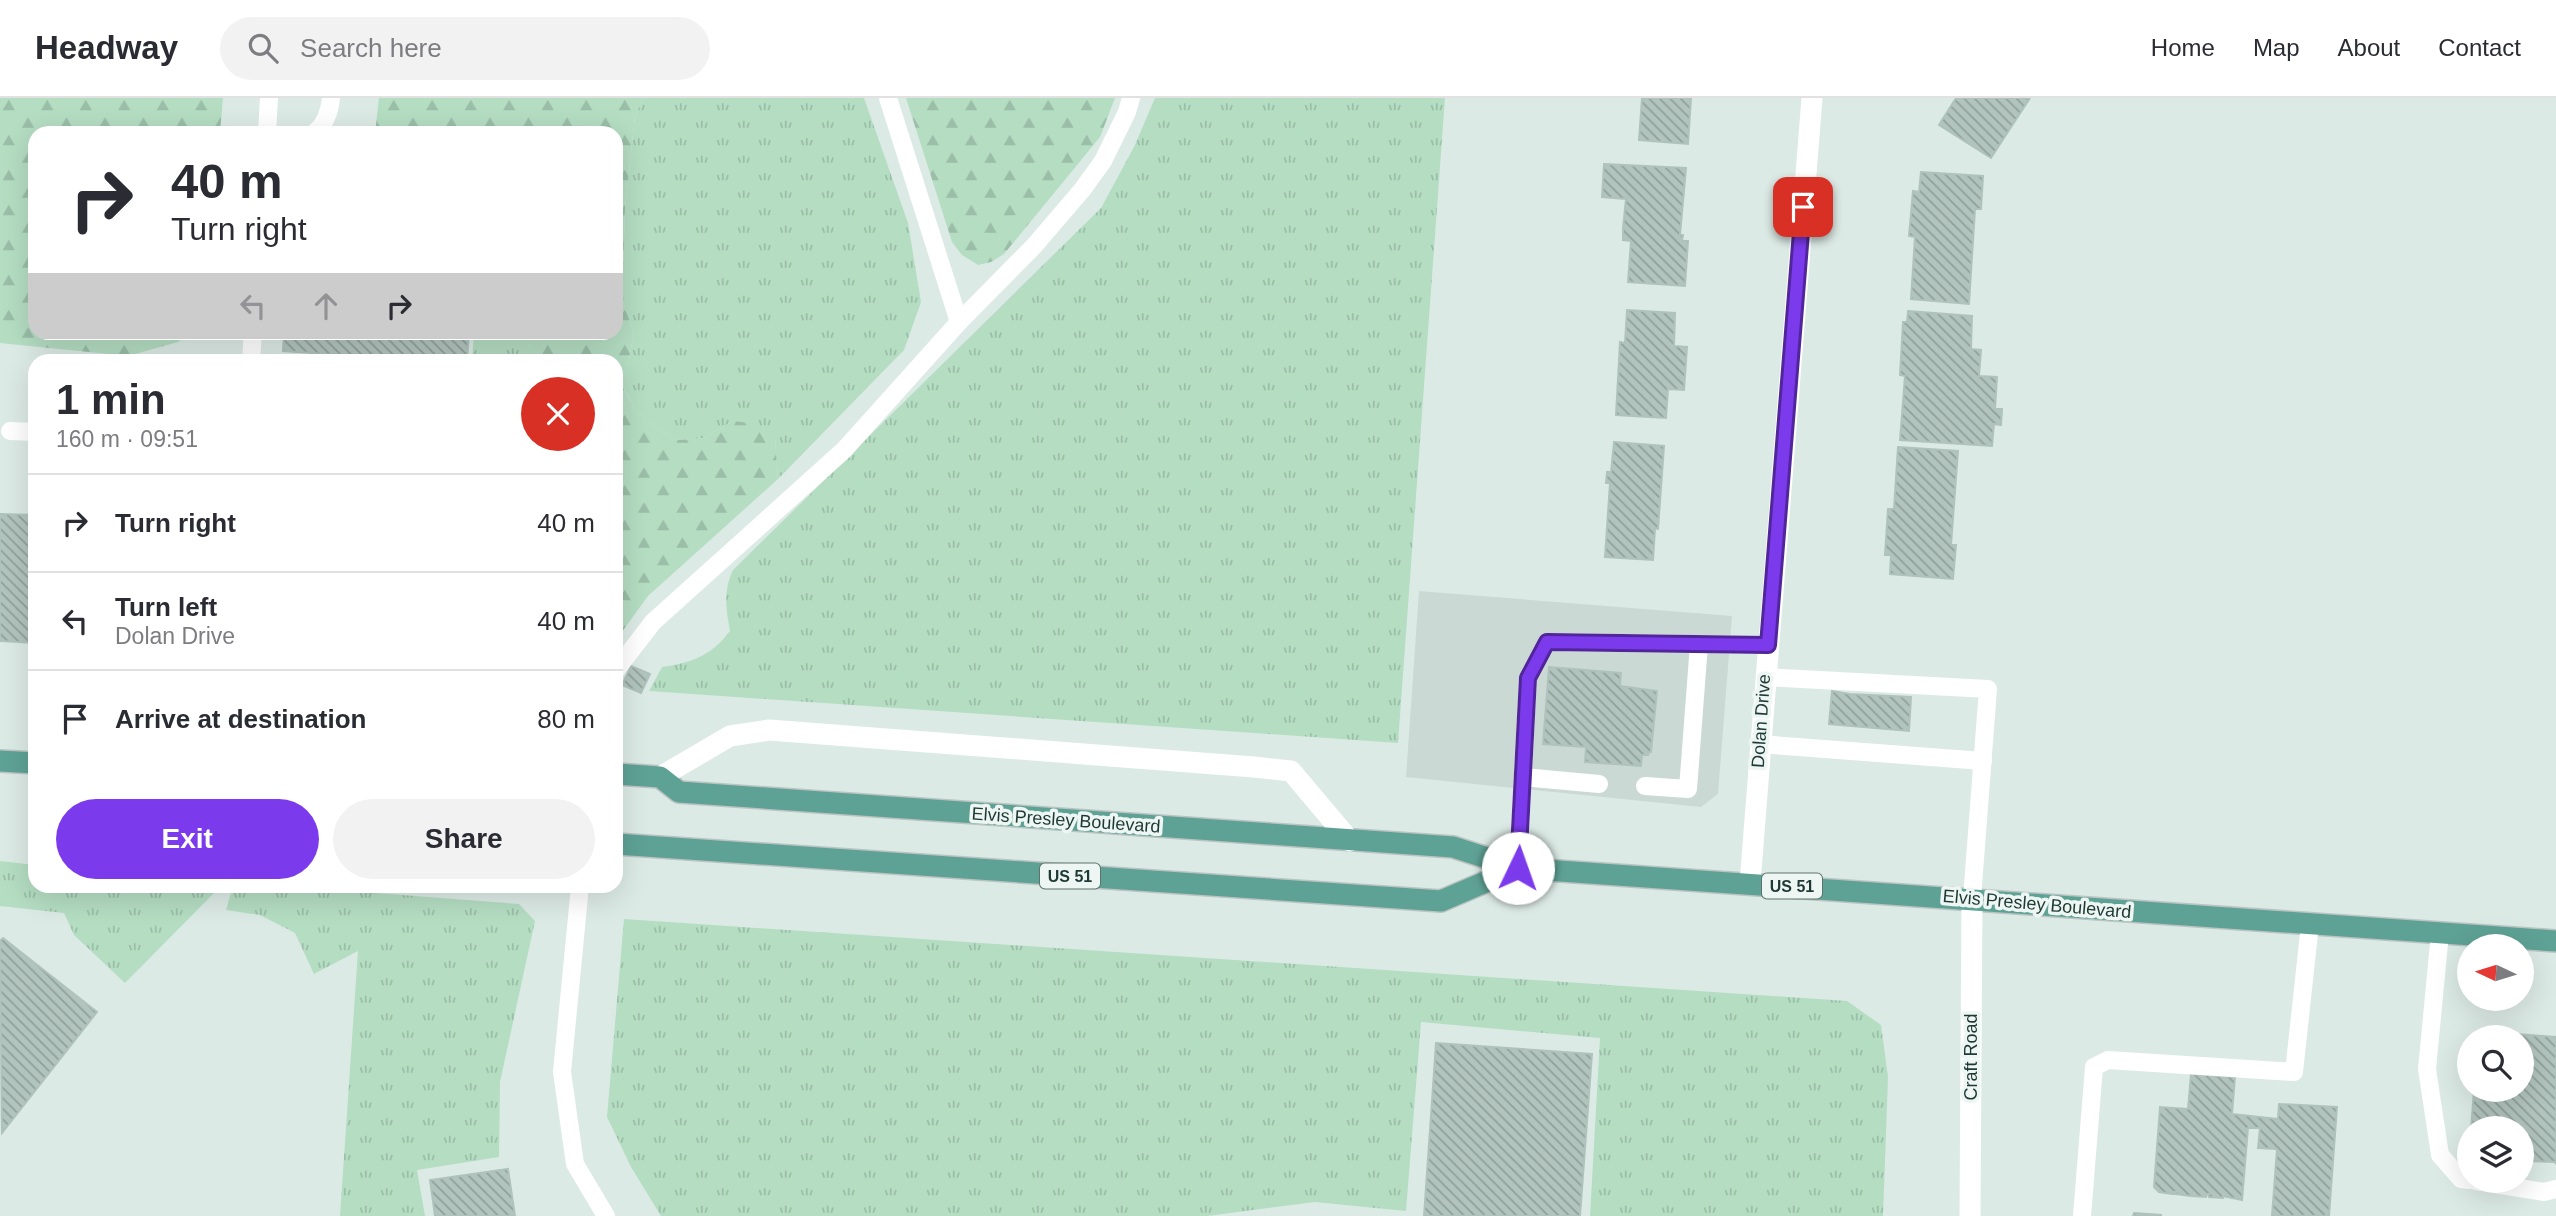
<!DOCTYPE html>
<meta charset="utf-8">
<style>
:root{--surface:#fff;--page:#f2f2f3;--text:#2b2b33;--muted:#7c7c81;--line:#e1e1e2;--accent:#7c3aed}
body{margin:0;font-family:Arial,sans-serif;background:var(--page);color:var(--text);height:100vh;display:flex;flex-direction:column;font-size:26px;white-space:nowrap}
*{box-sizing:border-box;margin:0}
p{font-size:23px;color:var(--muted)}
.icon{flex:none;width:38px;height:38px;fill:none;stroke:currentColor;stroke-width:2;stroke-linecap:round;stroke-linejoin:round}
.map{position:relative;flex:1;overflow:hidden}
.drawer{position:absolute;left:28px;top:256px;width:595px;height:539px;display:flex;flex-direction:column;background:var(--surface);border-radius:21px;box-shadow:0 7px 28px #0002}
.drawer>*{flex:none}
.guide{position:absolute;left:28px;top:28px;width:595px;height:214px;border-radius:21px;box-shadow:0 7px 28px #0002;background:#fff;color:var(--text);overflow:hidden}
.needle{width:46px;rotate:274deg}
.controls{position:absolute;left:2457px;top:836px;display:grid;gap:14px}
.controls a{display:grid;place-items:center;width:77px;height:77px;border-radius:50%;background:var(--surface);box-shadow:0 7px 28px #0002;font-size:35px}
.pin{position:absolute;display:grid;place-items:center;width:60px;height:60px;color:#fff;margin:-30px;border-radius:14px;box-shadow:0 4px 10px #0006}
.me{position:absolute;width:77px;margin:-38px;rotate:3deg;stroke-linejoin:round;filter:drop-shadow(0 0 5px #0008)}
.turn{display:flex;align-items:center;gap:24px;height:147px;padding:0 28px;font-size:32px}
.turn .icon{width:91px;height:91px;stroke-width:2.5}
.turn b{display:block;font-size:49px;line-height:60px}
.lanes{display:flex;align-items:center;height:66px;padding:0 28px;background:#0003;justify-content:center;gap:35px;direction:ltr}
.lanes .off{opacity:.35}
.round{display:grid;place-items:center;flex:none;width:74px;height:74px;border-radius:37px;background:var(--page)}
.overview{display:flex;align-items:center;justify-content:space-between;height:119px;padding:0 28px}
h1{font-size:42px;font-weight:700;line-height:52px}
.button{display:flex;gap:14px;margin-top:auto;padding:14px 28px}
.button a{flex:1;height:80px;border-radius:42px;background:var(--accent);color:#fff;font-size:28px;font-weight:700;line-height:80px;text-align:center}
.button a+a{background:var(--page);color:var(--text)}
ul{padding:0;list-style:none}
li{display:flex;align-items:center;gap:21px;height:98px;padding:0 28px;border-top:2px solid var(--line)}
li div{flex:1}
li b{display:block;font-size:26px}
li em{font-style:normal}
header{display:flex;align-items:center;gap:42px;box-sizing:border-box;height:98px;padding:0 35px;background:var(--surface);border-bottom:2px solid var(--line)}
header strong{font-size:33px}
nav{display:flex;gap:38px;margin-inline-start:auto;font-size:24px}
.search{width:490px;height:63px;background:var(--page);display:flex;align-items:center;gap:18px;box-sizing:border-box;padding:0 24px;border-radius:38px;color:var(--muted);font-size:26px}
.map>svg:first-child{display:block}
</style>
<header>
<strong>Headway</strong>
<div class="search"><svg class="icon" aria-label="search" viewBox="0 0 24 24"><circle cx="10" cy="10" r="6"/><path d="M15 15l6 6"/></svg>Search here</div>
<nav><a>Home</a><a>Map</a><a>About</a><a>Contact</a></nav>
</header>
<div class="map">
<svg width="2556" height="1118" viewBox="0 0 2556 1118">
<defs>
<pattern id="grass-tufts" width="24" height="20" patternUnits="userSpaceOnUse" patternTransform="scale(1.75)"><rect width="24" height="20" fill="#b4ddc2"/><path d="M3 7l-1-3M5 7V3M7 7l1-3M15 17l-1-3M17 17v-4M19 17l1-3" fill="none" stroke="#9abea7"/></pattern>
<pattern id="forest-firs" width="22" height="20" patternUnits="userSpaceOnUse" patternTransform="scale(1.75)"><rect width="22" height="20" fill="#b4ddc2"/><path d="M5 1l3.5 6h-7zM16 11l3.5 6h-7z" fill="#9abea7"/></pattern>
<pattern id="building-back-hatch" width="6" height="6" patternUnits="userSpaceOnUse" patternTransform="scale(1.75)"><rect width="6" height="6" fill="#b2c4be"/><path d="M-1 5l2 2M0 0l6 6M5-1l2 2" fill="none" stroke="#90a09b"/></pattern>
</defs>
<rect width="100%" height="100%" fill="#dceae5"/>
<!-- built -->
<path fill="#cbd9d4" d="M 1419,493 L 1732,518 L 1718,696 L 1701,709 L 1406,679 Z"/>
<!-- grass -->
<g fill="url(#grass-tufts)">
<path d="M 643,0 L 864,0 L 908,125 L 921,204 L 904,252 L 778,381 L 775,339 L 733,323 L 704,340 L 679,342 L 660,333 L 636,313 L 619,281 L 629,261 L 634,235 L 622,201 L 625,111 L 635,18 Z"/>
<path d="M 1155,0 L 1445,0 L 1398,645 L 649,593 L 662,569 C 692,565 712,557 730,533 C 726,511 723,493 733,472 L 1101,110 L 1134,49 Z"/>
<path d="M 474,235 L 536,235 L 523,262 L 472,262 Z"/>
<path d="M 0,763 L 35,767 L 35,788 L 221,788 L 125,885 L 74,837 L 64,815 L 0,808 Z"/>
<path d="M 233,788 L 284,788 L 519,806 L 535,823 L 500,984 L 499,1059 L 417,1072 L 425,1118 L 340,1118 L 358,853 L 314,876 L 295,835 L 260,817 L 226,812 Z"/>
<path d="M 624,821 L 1847,903 L 1881,927 L 1888,979 L 1883,1118 L 1590,1118 L 1600,940 L 1421,924 L 1406,1113 L 1315,1104 L 1207,1118 L 661,1118 L 631,1069 L 607,1019 Z"/>
</g>
<!-- forest -->
<g fill="url(#forest-firs)">
<path d="M 0,0 L 223,0 L 220,35 L 35,35 L 35,234 L 190,235 L 178,244 L 128,258 L 0,245 Z"/>
<path d="M 379,0 L 643,0 L 635,18 L 625,111 L 622,201 L 634,235 L 629,261 L 619,282 L 636,313 L 660,333 L 679,342 L 704,340 L 733,323 L 758,326 L 775,339 L 778,381 L 648,498 L 616,542 L 616,262 L 523,262 L 536,235 L 616,234 L 616,35 L 375,35 Z"/>
<path d="M 906,0 L 1115,0 L 1100,39 L 1004,156 L 991,164 L 978,167 L 962,157 L 952,144 Z"/>
</g>
<!-- building -->
<g fill="url(#building-back-hatch)" stroke="#afc3bc" stroke-width="2">
<path d="M 1642,0 L 1691,0 L 1688,46 L 1639,42 Z"/>
<path d="M 1956,0 L 2030,0 L 1991,60 L 1939,27 Z"/>
<path d="M 1604,66 L 1686,70 L 1680,137 L 1683,137 L 1682,143 L 1688,143 L 1685,188 L 1628,184 L 1631,143 L 1623,142 L 1623,130 L 1626,101 L 1602,99 Z"/>
<path d="M 1921,74 L 1983,78 L 1981,111 L 1975,111 L 1969,206 L 1911,201 L 1915,139 L 1909,138 L 1913,93 L 1919,94 Z"/>
<path d="M 1627,212 L 1675,215 L 1674,248 L 1687,249 L 1684,292 L 1668,291 L 1666,320 L 1616,317 L 1620,244 L 1625,245 Z"/>
<path d="M 1908,213 L 1972,218 L 1971,251 L 1981,252 L 1979,278 L 1997,279 L 1995,311 L 2002,311 L 2001,327 L 1994,326 L 1992,348 L 1900,342 L 1905,278 L 1900,277 L 1903,224 L 1907,224 Z"/>
<path d="M 284,234 L 469,234 L 467,262 L 416,262 L 283,253 Z"/>
<path d="M 1614,344 L 1664,348 L 1658,431 L 1655,430 L 1653,462 L 1605,459 L 1610,385 L 1606,385 L 1607,374 L 1611,374 Z"/>
<path d="M 1898,349 L 1958,353 L 1951,447 L 1956,447 L 1953,481 L 1890,476 L 1891,457 L 1885,457 L 1888,411 L 1894,411 Z"/>
<path d="M 0,416 L 35,417 L 35,545 L 0,543 Z"/>
<path d="M 631,568 L 650,576 L 641,595 L 622,587 Z"/>
<path d="M 1549,569 L 1621,575 L 1620,588 L 1657,593 L 1651,654 L 1649,654 L 1648,657 L 1642,657 L 1641,668 L 1585,664 L 1586,649 L 1543,646 Z"/>
<path d="M 1832,593 L 1850,596 L 1911,599 L 1909,633 L 1829,626 Z"/>
<path d="M 3,840 L 97,914 L 2,1035 L 0,843 Z"/>
<path d="M 2478,933 L 2556,939 L 2556,1066 L 2555,1064 L 2522,1063 L 2522,1031 L 2471,1031 L 2474,992 L 2522,992 L 2522,940 L 2478,940 Z"/>
<path d="M 1436,945 L 1592,956 L 1580,1118 L 1424,1118 Z"/>
<path d="M 2191,976 L 2235,979 L 2232,1016 L 2278,1021 L 2279,1006 L 2337,1009 L 2329,1118 L 2272,1118 L 2277,1051 L 2258,1050 L 2260,1030 L 2248,1030 L 2242,1102 L 2223,1098 L 2223,1100 L 2209,1099 L 2209,1096 L 2207,1096 L 2206,1099 L 2192,1098 L 2192,1095 L 2190,1098 L 2175,1096 L 2176,1094 L 2173,1094 L 2173,1096 L 2159,1094 L 2154,1089 L 2160,1009 L 2188,1011 Z"/>
<path d="M 508,1071 L 515,1118 L 435,1118 L 430,1082 Z"/>
<path d="M 2134,1115 L 2161,1117 L 2161,1118 L 2133,1118 Z"/>
</g>
<g fill="none" stroke-linecap="round" stroke-linejoin="round">
<!-- primary casing -->
<g stroke="#bcc4c2" stroke-width="24">
<g id="primary">
<path d="M 0,663 L 35,665"/>
<path d="M 616,676 L 660,679 L 679,694 L 1453,749 L 1518,770 L 2556,843"/>
<path d="M 616,746 L 1441,803 L 1518,770"/>
</g>
</g>
<!-- service -->
<g stroke="#fff" stroke-width="18">
<path d="M 888,0 L 959,224"/>
<path d="M 267,35 L 269,0"/>
<path d="M 314,35 C 325,28 330,12 331,0"/>
<path d="M 251,262 L 253,234"/>
<path d="M 10,333 L 35,334"/>
<path d="M 616,572 L 653,524 L 844,352 L 959,224 L 1034,148 L 1082,92 L 1103,63 L 1127,14 L 1131,0"/>
<path d="M 1765,579 L 1988,591 L 1972,800"/>
<path d="M 1759,646 L 1983,663"/>
<path d="M 1523,679 L 1599,686"/>
<path d="M 1645,688 L 1688,691 L 1699,546"/>
<path d="M 1518,770 L 1528,580 L 1547,544 L 1767,547"/>
<path d="M 580,788 L 562,974 L 575,1066 L 606,1118"/>
<path d="M 2440,835 L 2427,971 L 2440,1057 L 2461,1081 L 2469,1082"/>
<path d="M 2476,1083 L 2544,1094 L 2556,1091"/>
<path d="M 2082,1118 L 2094,969 L 2108,962 L 2294,974 L 2310,826"/>
</g>
<!-- minor -->
<g stroke="#fff" stroke-width="21">
<path d="M 660,679 L 730,638 L 769,632 L 1254,669 L 1291,673 L 1350,743"/>
<path d="M 1750,785 L 1812,0"/>
</g>
<!-- tertiary -->
<path stroke="#fff" stroke-width="21" d="M 1970,1118 L 1972,800"/>
<!-- primary -->
<use href="#primary" stroke="#5ea295" stroke-width="21"/>
</g>
<g fill="none" stroke-linecap="round" stroke-linejoin="round">
<!-- route casing -->
<g stroke="#51269a" stroke-width="18">
<path id="route" d="M 1518,770 L 1528,580 L 1547,544 L 1768,547 L 1803,109"/>
</g>
<!-- route -->
<use href="#route" stroke="#7c3aed" stroke-width="12"/>
</g>
<g text-anchor="middle" dominant-baseline="central" stroke-width="7" stroke-linejoin="round" paint-order="stroke">
<!-- shield labels -->
<g fill="#edf6f2" stroke="#5c726d" stroke-width="2">
<rect x="1040" y="765.5" width="60" height="25" rx="5"/>
<rect x="1762" y="775.5" width="60" height="25" rx="5"/>
</g>
<g font-size="16" font-weight="bold" fill="#1e3934">
<text x="1070" y="778">US 51</text>
<text x="1792" y="788">US 51</text>
</g>
<!-- street labels -->
<g font-size="18" fill="#1e3934" stroke="#edf6f2">
<text transform="translate(1761 623) rotate(-86)">Dolan Drive</text>
<text transform="translate(1066 722) rotate(4)">Elvis Presley Boulevard</text>
<text transform="translate(2037 806) rotate(5)">Elvis Presley Boulevard</text>
<text transform="translate(1971 959) rotate(-90)">Craft Road</text>
</g>
</g>
</svg>
<div class="controls">
<a><svg class="needle" viewBox="-14 -14 28 28"><path d="M0-13l5 13h-10z" fill="#e53935"/><path d="M0 13l5-13h-10z" fill="#7c7c81"/></svg></a>
<a><svg class="icon" aria-label="search" viewBox="0 0 24 24"><circle cx="10" cy="10" r="6"/><path d="M15 15l6 6"/></svg></a>
<a><svg class="icon" aria-label="layers" viewBox="0 0 24 24"><path d="M12 4l9 5-9 5-9-5zM3 14l9 5 9-5"/></svg></a>
</div>
<div class="pin" style="left:1803px;top:109px;background:#d93025"><svg class="icon" aria-label="arrive" viewBox="0 0 24 24"><path d="M6 21V4h12l-3 4 3 4H6"/></svg></div>
<svg class="me" style="left:1518px;top:770px" viewBox="-20 -20 40 40"><circle r="19" fill="#fff"/><path d="M0-13L10 11 0 6-10 11z" fill="#7c3aed"/></svg>
<div class="guide">
<div class="turn"><svg class="icon" aria-label="right" viewBox="0 0 24 24"><path d="M7 20v-9h11M14 6l5 5-5 5"/></svg><div><b>40 m</b>Turn right</div></div>
<div class="lanes"><svg class="icon off" aria-label="left" viewBox="0 0 24 24"><path d="M17 20v-9H6M10 6l-5 5 5 5"/></svg><svg class="icon off" aria-label="ahead" viewBox="0 0 24 24"><path d="M12 20V5M6 11l6-6 6 6"/></svg><svg class="icon" aria-label="right" viewBox="0 0 24 24"><path d="M7 20v-9h11M14 6l5 5-5 5"/></svg></div>
</div>
<section class="drawer">
<div class="overview"><div><h1>1 min</h1><p>160 m · 09:51</p></div><a class="round" style="background:#d93025;color:#fff"><svg class="icon" aria-label="close" viewBox="0 0 24 24"><path d="M6 6l12 12M18 6L6 18"/></svg></a></div>
<ul>
<li><svg class="icon" aria-label="right" viewBox="0 0 24 24"><path d="M7 20v-9h11M14 6l5 5-5 5"/></svg><div><b>Turn right</b></div><em>40 m</em></li>
<li><svg class="icon" aria-label="left" viewBox="0 0 24 24"><path d="M17 20v-9H6M10 6l-5 5 5 5"/></svg><div><b>Turn left</b><p>Dolan Drive</p></div><em>40 m</em></li>
<li><svg class="icon" aria-label="arrive" viewBox="0 0 24 24"><path d="M6 21V4h12l-3 4 3 4H6"/></svg><div><b>Arrive at destination</b></div><em>80 m</em></li>
</ul>
<div class="button"><a>Exit</a><a>Share</a></div>
</section>
</div>
